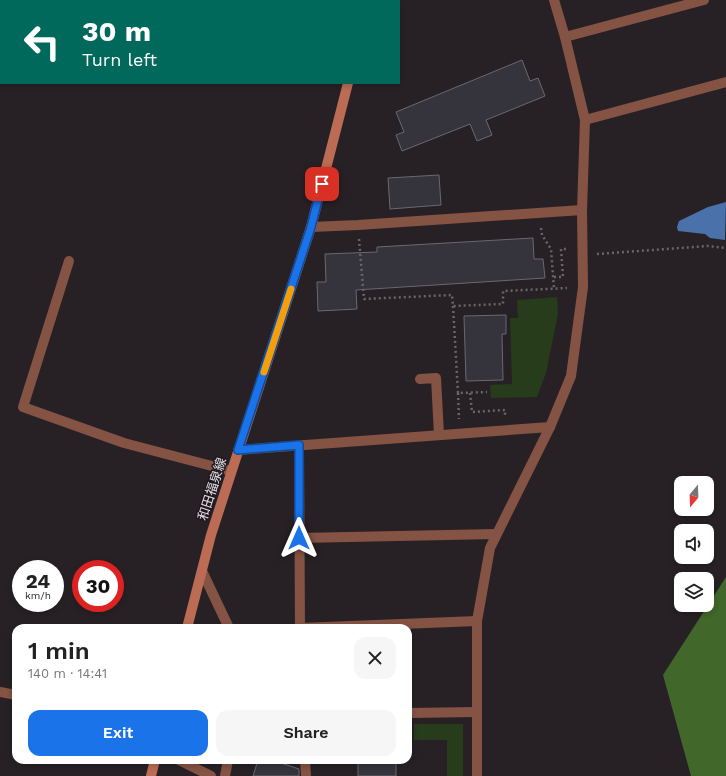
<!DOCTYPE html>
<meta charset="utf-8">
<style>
:root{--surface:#fff;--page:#f6f6f6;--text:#222;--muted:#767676;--accent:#1a73e8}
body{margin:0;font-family:"Work Sans","Noto Sans JP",sans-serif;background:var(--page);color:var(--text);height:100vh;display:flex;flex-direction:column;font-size:15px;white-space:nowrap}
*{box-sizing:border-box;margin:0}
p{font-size:13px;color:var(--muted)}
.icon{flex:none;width:22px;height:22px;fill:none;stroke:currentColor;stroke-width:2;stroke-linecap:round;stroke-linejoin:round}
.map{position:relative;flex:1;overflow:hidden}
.drawer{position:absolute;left:12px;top:624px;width:400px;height:140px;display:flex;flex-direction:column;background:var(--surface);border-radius:12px;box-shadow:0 2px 6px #0003}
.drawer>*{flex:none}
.guide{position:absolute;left:0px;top:0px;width:400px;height:84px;box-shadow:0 2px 6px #0003;background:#00695c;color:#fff;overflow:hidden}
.needle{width:26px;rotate:199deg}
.controls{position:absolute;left:674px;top:476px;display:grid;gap:8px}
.controls a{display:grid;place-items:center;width:40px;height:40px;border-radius:8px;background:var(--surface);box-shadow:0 2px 6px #0003;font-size:20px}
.speed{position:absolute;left:12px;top:560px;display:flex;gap:8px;font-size:20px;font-weight:700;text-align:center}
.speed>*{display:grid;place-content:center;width:52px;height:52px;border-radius:50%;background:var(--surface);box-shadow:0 2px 6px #0003;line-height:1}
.speed small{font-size:10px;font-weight:400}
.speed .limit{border:6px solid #d22;background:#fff;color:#111}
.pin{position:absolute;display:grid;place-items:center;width:34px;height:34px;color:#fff;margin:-17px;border-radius:8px;box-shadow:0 2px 6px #0006}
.me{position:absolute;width:44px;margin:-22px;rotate:0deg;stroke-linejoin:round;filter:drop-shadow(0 0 3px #0008)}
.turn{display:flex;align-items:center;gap:14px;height:84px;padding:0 16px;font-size:18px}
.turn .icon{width:52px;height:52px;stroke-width:2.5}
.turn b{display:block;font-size:28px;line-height:34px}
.round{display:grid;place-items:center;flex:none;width:42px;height:42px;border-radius:12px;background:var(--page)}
.summary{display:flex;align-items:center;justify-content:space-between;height:68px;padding:0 16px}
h1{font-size:24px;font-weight:600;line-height:30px}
.primary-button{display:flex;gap:8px;margin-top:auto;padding:8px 16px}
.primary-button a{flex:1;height:46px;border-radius:12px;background:var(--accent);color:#fff;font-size:16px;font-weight:600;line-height:46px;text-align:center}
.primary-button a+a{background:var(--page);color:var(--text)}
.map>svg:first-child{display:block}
</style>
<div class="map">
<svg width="726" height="776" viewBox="0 0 726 776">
<rect width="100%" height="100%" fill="#272126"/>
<!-- green -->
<g fill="#263c1a">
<path d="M 557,297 L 558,314 L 546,373 L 537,397 L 491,398 L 490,385 L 512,384 L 510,318 L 518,318 L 517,300 Z"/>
<path d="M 414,724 L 463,724 L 463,776 L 447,776 L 447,740 L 414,740 Z"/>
</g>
<!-- forest -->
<path fill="#41672b" d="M 726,577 L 726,776 L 691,776 L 663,675 Z"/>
<!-- water -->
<path fill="#4a71a9" d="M 726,202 L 725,240 L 710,238 L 705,234 L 678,231 L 677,227 L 679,221 L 708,207 Z"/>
<!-- building -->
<g fill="#35343c" stroke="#696971">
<path d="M 522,60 L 530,81 L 538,78 L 545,96 L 486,120 L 492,135 L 477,141 L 470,124 L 402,151 L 396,135 L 404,132 L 396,112 Z"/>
<path d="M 439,175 L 441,205 L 390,209 L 388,178 Z"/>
<path d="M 533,238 L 534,259 L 543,259 L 545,278 L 356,290 L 357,309 L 318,311 L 317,282 L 326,282 L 325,254 L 377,252 L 377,247 Z"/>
<path d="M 506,315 L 506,334 L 502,334 L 503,380 L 466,381 L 464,316 Z"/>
<path d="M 258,760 L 272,760 L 299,769 L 299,776 L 253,776 Z"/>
<rect x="358" y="760" width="38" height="16"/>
</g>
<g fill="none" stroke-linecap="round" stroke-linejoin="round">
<!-- path -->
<g stroke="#6b656a" stroke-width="2.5" stroke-dasharray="2 3" stroke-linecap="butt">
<path d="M 541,228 L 542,235 L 551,249 L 554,289"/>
<path d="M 359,239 L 364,299 L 452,295 L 453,306 L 503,304 L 503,291 L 567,288"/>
<path d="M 597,254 L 708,246 L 726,248"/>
<path d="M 554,277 L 563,277 L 561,249 L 568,249"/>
<path d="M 453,306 L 458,393 L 487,392"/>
<path d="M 458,393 L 459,419"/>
<path d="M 470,393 L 472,412 L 505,410 L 505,416"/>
</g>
<!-- lane -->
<g stroke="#855344" stroke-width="10">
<path d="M 382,1 L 386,0"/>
<path d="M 565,37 L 704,0"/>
<path d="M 311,227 L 358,225 L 582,210"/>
<path d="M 69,261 L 23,407 L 124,443 L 231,471"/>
<path d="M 420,379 L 436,378 L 439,435"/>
<path d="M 299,538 L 496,534"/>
</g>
<!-- street -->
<g stroke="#855344" stroke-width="10">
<path d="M 585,120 L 726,82"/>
<path d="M 299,445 L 300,628"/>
<path d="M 238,450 L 550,427"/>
<path d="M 202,571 L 229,628"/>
<path d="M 300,628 L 477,621"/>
<path d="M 0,692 L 16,695"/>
<path d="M 408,713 L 477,712"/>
<path d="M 179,760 L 211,776"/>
<path d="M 305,760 L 306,776"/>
<path d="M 225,776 L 228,760"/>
<path d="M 477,776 L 477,621 L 490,548 L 550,427 L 571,376 L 583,287 L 582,210 L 585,120 L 565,37 L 554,0"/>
</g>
<!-- secondary -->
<g stroke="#bc6c54" stroke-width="10">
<path d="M 369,1 L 369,0"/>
<path d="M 187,628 L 211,535 L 311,227 L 348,83"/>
<path d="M 151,776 L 155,760"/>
</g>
</g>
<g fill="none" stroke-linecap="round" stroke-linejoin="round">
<!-- route casing -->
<g stroke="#114b97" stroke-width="10">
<path id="route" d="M 299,538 L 299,445 L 238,450 L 311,227 L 322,184"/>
</g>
<!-- route -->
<use href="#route" stroke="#1a73e8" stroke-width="7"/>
<!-- slow -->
<path stroke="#f59e0b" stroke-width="7" d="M 264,372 L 291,289"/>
</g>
<g text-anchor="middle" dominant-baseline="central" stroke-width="3" stroke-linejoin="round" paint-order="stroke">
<!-- street labels -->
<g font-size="13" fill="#e3dfe3" stroke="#1d181d">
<text transform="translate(212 489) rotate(-72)">和田福泉線</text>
</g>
</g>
</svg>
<div class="controls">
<a><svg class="needle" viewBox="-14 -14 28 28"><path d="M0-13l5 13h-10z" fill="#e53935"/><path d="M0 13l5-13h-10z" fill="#767676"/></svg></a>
<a><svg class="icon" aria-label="sound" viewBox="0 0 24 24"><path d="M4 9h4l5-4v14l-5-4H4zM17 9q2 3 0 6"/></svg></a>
<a><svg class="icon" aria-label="layers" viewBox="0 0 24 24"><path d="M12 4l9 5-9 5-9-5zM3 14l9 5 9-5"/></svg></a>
</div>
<div class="speed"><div>24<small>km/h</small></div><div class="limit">30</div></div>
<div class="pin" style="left:322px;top:184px;background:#d93025"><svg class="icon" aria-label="arrive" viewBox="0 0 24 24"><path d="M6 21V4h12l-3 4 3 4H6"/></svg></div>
<svg class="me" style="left:299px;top:538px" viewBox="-20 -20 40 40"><path d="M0-17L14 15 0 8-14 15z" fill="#1a73e8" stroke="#fff" stroke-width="4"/></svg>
<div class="guide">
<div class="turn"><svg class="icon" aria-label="left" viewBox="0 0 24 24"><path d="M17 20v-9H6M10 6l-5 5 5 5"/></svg><div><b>30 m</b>Turn left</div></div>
</div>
<section class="drawer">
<div class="summary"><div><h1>1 min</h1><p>140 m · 14:41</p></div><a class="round"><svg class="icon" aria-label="close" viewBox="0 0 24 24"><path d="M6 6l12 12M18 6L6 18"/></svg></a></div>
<div class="primary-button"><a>Exit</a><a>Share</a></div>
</section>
</div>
